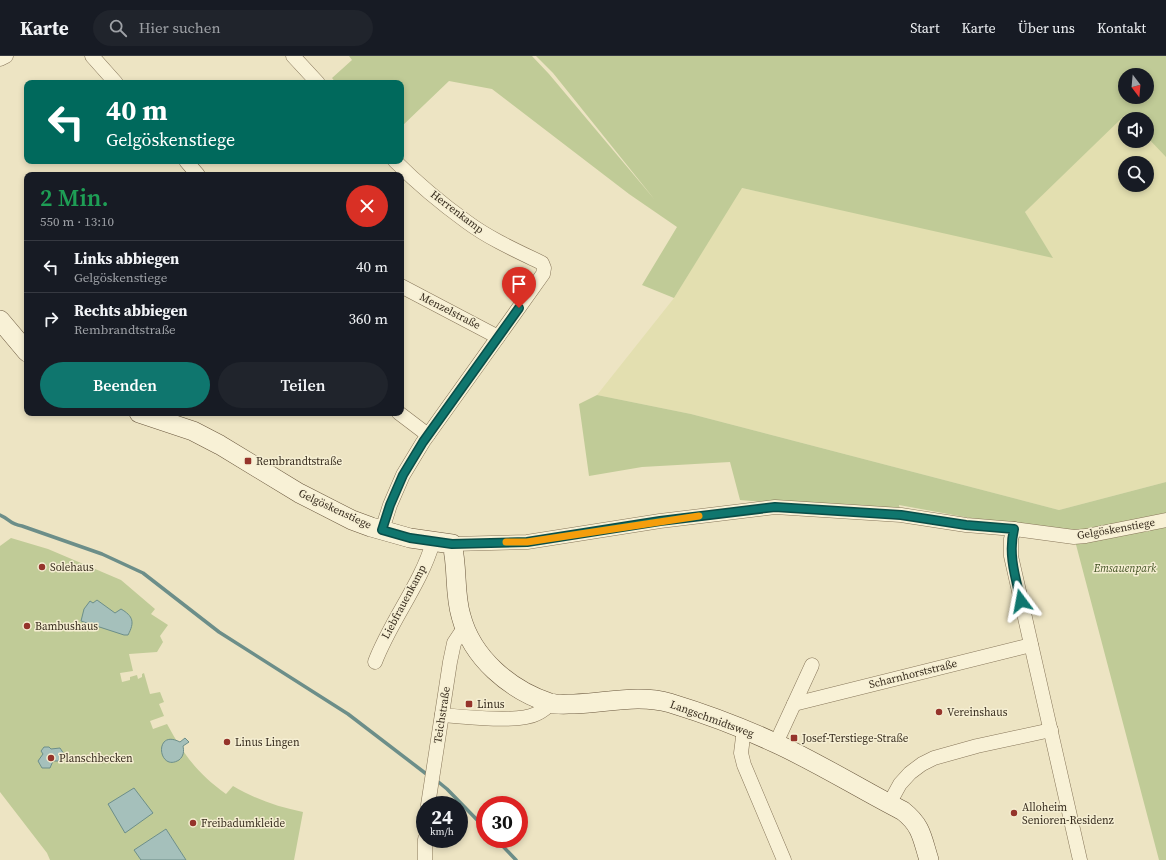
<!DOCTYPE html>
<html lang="de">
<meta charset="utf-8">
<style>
:root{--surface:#171b24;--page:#20242c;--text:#f1f3f6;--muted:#9ea1a6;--line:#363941;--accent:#0f766e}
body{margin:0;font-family:"Source Serif 4",serif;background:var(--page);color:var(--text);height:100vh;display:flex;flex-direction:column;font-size:15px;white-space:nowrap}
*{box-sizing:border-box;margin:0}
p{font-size:13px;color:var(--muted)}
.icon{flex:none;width:22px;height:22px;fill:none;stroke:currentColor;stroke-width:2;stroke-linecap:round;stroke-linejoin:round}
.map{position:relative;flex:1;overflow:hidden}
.details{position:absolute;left:24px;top:116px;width:380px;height:244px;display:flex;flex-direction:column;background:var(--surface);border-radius:8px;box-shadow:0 2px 6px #0003}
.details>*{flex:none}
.hud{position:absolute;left:24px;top:24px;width:380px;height:84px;border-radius:8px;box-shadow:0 2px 6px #0003;background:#00695c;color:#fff;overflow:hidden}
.needle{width:26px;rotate:164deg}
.fabs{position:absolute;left:1118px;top:12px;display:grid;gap:8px}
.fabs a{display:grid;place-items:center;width:36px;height:36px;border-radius:50%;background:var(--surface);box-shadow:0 2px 6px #0003;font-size:20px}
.speed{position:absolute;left:416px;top:740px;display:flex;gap:8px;font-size:20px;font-weight:700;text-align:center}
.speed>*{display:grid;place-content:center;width:52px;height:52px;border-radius:50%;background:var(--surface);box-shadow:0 2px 6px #0003;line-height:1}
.speed small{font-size:10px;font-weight:400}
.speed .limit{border:6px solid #d22;background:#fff;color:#111}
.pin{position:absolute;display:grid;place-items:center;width:34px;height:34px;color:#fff;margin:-41px -17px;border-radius:50% 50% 50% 0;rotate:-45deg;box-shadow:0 0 4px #0007}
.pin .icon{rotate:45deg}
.me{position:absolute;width:44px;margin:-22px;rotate:347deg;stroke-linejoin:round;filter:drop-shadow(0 0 3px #0008)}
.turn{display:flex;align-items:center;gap:14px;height:84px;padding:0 16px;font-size:18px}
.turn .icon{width:52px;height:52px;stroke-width:2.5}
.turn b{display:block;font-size:28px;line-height:34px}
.round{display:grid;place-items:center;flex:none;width:42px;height:42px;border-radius:21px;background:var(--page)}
.headline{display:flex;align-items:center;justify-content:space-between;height:68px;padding:0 16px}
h1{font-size:24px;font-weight:600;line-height:30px;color:#1e9e55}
.button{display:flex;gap:8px;margin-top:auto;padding:8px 16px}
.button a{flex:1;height:46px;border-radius:24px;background:var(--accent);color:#fff;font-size:16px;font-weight:600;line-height:46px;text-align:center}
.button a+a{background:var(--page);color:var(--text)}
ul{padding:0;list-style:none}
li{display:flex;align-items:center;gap:12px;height:52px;padding:0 16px;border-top:1px solid var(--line)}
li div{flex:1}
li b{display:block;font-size:15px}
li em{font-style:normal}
header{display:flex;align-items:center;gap:24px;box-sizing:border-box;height:56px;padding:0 20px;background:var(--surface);border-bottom:1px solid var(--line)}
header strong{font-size:19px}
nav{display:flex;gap:22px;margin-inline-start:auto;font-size:14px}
.search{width:280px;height:36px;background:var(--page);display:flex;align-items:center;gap:10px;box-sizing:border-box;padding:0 14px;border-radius:22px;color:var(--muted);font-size:15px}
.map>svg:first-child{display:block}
</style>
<header>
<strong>Karte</strong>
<div class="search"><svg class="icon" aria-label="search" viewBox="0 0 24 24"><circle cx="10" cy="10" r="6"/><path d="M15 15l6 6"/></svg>Hier suchen</div>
<nav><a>Start</a><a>Karte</a><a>Über uns</a><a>Kontakt</a></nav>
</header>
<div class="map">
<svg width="1166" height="804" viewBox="0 0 1166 804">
<rect width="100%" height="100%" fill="#ede4c3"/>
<!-- farmland -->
<path fill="#e3dfb0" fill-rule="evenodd" d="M 1125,58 L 1130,63 L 1125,63 L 1125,85 L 1147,85 L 1147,79 L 1166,97 L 1166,426 L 1059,454 L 691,358 L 597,339 L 674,242 L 741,132 L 923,169 L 1052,201 L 1025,156 ZM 1125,107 L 1147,107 L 1147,129 L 1125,129 Z"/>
<!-- green -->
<g fill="#c0cb97" fill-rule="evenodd">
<path d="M 349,0 L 532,0 L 549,18 L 655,144 L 553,17 L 536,0 L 1166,0 L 1166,101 L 1147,81 L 1147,63 L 1130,63 L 1125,59 L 1025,156 L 1053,202 L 742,132 L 674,242 L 642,229 L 677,171 L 629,138 L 492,33 L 449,25 L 401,71 L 401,27 L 336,27 L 332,22 L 352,4 ZM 1125,19 L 1147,19 L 1147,41 L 1125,41 Z"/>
<path d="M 597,339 L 691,358 L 1059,454 L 1166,426 L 1166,804 L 1159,804 L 1074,481 L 899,449 L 901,458 L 740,444 L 730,406 L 642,411 L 589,420 L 579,348 Z"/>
<path d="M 11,482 L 48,493 L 121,524 L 155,553 L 151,558 L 168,569 L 160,580 L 163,586 L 157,596 L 129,598 L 133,615 L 120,617 L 122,626 L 130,624 L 130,621 L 137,619 L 138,623 L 142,621 L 142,618 L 144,617 L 150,638 L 160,636 L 164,646 L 159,648 L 164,660 L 150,665 L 153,673 L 167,668 C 184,699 197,717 226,738 L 233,730 C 255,743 278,751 303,756 L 294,804 L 186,804 L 166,773 L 135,794 L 141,804 L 50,804 L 47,797 L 0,736 L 0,490 Z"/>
</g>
<!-- water -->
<g fill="#a5c0bb" stroke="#6c8e89">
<path d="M 97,544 L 115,557 L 121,553 C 133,560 135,566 128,579 L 124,579 L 81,565 L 84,553 L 90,545 L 93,547 Z"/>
<path d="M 185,682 L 189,686 L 183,690 C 184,695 184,700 179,704 C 158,717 153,672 180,686 Z"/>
<path d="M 44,691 L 49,691 L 51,693 L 60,692 L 64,698 L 60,705 L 53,705 L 50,712 L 42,712 L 38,705 L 43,698 L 41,695 Z"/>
<path d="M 134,732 L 153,757 L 125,777 L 108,748 Z"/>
<path d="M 166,773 L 186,804 L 141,804 L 134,794 Z"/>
</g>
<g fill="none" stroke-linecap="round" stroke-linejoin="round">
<!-- stream -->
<g stroke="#6c8e89" stroke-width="3.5">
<path d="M 0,459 C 10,463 9,468 22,470 L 102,498 L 143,517 L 219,576 L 348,658 L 429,720"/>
<path d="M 436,724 L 447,733 L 485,772"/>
<path d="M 496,783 L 516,804"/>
</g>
<!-- street casing -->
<g stroke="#87765a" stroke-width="15">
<g id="street">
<path d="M 92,0 L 116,27"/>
<path d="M 293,0 L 318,27"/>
<path d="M 0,3 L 6,0"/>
<path d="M 186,105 L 198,119"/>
<path d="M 401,230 L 498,281"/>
<path d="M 399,357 L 428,379"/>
<path d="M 1014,473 L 1011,483 L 1011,500 L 1080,804"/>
<path d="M 382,474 L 390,449 L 403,419 L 423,386 L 543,218 L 544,212 L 542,207 C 517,195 490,183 467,166 C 442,148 416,126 395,105"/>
<path d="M 452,488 L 527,486 L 660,465 L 775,451 L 901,459 L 966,469 L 1014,473 L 1074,481 L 1086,480 L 1166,464"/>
<path d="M 375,606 C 391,564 421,528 433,486"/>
<path d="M 794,648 L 1031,589"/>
<path d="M 442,659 C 463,661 519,667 536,658 C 542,656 547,651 552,647"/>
<path d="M 744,673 L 741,697 L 744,709 L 784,804"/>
<path d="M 776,687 L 812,609"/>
<path d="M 889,748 L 900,728 L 910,717 L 922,708 L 934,702 L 977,690 L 1051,674"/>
<path d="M 428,749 L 450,606 L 454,587 L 464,572"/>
<path d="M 425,804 L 425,783"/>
</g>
</g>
<!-- secondary casing -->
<g stroke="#69573d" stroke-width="20">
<g id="secondary">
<path d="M 0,264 L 27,296"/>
<path d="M 139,357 L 193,375 L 220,389 L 299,437 L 352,464 L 371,471 L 410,482 L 452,488 C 458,512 454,537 461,560 C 472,602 510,634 550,647 C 557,649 567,648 574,648 C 606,647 639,638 670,647 C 706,658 741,671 775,687 C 819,707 860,733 903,755 C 922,770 922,782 929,804"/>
</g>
</g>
<!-- street -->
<use href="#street" stroke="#f8f1d6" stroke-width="14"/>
<!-- secondary -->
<use href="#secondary" stroke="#f8f1d6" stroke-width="19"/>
</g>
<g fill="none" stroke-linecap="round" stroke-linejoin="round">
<!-- route casing -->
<g stroke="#0a4d48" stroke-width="10">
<path id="route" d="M 519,252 L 423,386 L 403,419 L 390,449 L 382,474 L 410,482 L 452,488 L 527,486 L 660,465 L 775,451 L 901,459 L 966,469 L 1014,473 C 1008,498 1015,520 1021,545"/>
</g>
<!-- route -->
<use href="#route" stroke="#0f766e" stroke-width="7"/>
<!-- slow -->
<path stroke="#f59e0b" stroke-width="7" d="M 506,486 L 527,486 L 699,460"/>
</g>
<!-- markers -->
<g fill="#95342b" stroke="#f5eed2" stroke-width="1.5">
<rect x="244" y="401" width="8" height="8" rx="2"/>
<circle cx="42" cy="511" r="4"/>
<circle cx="27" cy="570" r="4"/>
<rect x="465" y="644" width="8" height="8" rx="2"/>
<circle cx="939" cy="656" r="4"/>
<rect x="790" y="678" width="8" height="8" rx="2"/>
<circle cx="227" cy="686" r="4"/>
<circle cx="51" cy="702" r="4"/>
<circle cx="1014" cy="757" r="4"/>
<circle cx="193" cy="767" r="4"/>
</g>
<g text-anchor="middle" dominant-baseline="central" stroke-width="3" stroke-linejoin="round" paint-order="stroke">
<!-- street labels -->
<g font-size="11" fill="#372c1e" stroke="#f5eed2">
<text transform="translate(457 156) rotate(37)">Herrenkamp</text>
<text transform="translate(450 255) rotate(27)">Menzelstraße</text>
<text transform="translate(335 453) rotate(25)">Gelgöskenstiege</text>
<text transform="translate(1116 473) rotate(-10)">Gelgöskenstiege</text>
<text transform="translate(404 546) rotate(-62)">Liebfrauenkamp</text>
<text transform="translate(913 618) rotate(-14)">Scharnhorststraße</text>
<text transform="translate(442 659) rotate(-81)">Teichstraße</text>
<text transform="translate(712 663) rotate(20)">Langschmidtsweg</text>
</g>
<!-- poi labels -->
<g font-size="11" fill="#372c1e" stroke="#f5eed2" text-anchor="start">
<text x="256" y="405">Rembrandtstraße</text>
<text x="50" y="511">Solehaus</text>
<text x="35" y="570">Bambushaus</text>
<text x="477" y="648">Linus</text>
<text x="947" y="656">Vereinshaus</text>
<text x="802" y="682">Josef-Terstiege-Straße</text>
<text x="235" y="686">Linus Lingen</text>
<text x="59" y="702">Planschbecken</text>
<text x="1022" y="751">Alloheim<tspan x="1022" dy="13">Senioren-Residenz</tspan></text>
<text x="201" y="767">Freibadumkleide</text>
</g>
<!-- park labels -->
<g font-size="11" font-style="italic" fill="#435325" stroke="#f5eed2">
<text x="1125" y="512">Emsauenpark</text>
</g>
</g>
</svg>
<div class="fabs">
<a><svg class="needle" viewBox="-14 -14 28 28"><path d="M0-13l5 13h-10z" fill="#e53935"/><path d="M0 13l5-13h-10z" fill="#9ea1a6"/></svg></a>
<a><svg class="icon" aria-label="sound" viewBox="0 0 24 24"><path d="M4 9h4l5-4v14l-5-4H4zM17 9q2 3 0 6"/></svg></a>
<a><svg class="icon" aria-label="search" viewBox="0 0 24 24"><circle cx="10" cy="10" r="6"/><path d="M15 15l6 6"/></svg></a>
</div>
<div class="speed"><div>24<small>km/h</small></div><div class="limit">30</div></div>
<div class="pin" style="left:519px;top:252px;background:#d93025"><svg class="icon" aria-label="arrive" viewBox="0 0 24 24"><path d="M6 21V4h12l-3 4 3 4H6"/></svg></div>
<svg class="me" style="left:1021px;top:545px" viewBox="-20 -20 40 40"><path d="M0-17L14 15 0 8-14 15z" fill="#0f766e" stroke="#fff" stroke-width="4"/></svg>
<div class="hud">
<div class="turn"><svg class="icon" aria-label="left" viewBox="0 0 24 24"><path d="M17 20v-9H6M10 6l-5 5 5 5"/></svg><div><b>40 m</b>Gelgöskenstiege</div></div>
</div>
<section class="details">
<div class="headline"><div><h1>2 Min.</h1><p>550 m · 13:10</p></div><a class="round" style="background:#d93025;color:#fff"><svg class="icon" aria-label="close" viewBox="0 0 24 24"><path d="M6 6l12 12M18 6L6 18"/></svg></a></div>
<ul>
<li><svg class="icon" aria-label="left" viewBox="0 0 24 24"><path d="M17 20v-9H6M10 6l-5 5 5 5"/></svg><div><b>Links abbiegen</b><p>Gelgöskenstiege</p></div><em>40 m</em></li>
<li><svg class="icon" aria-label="right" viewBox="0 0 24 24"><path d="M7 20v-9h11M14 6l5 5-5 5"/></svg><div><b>Rechts abbiegen</b><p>Rembrandtstraße</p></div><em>360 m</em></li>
</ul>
<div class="button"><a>Beenden</a><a>Teilen</a></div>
</section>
</div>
